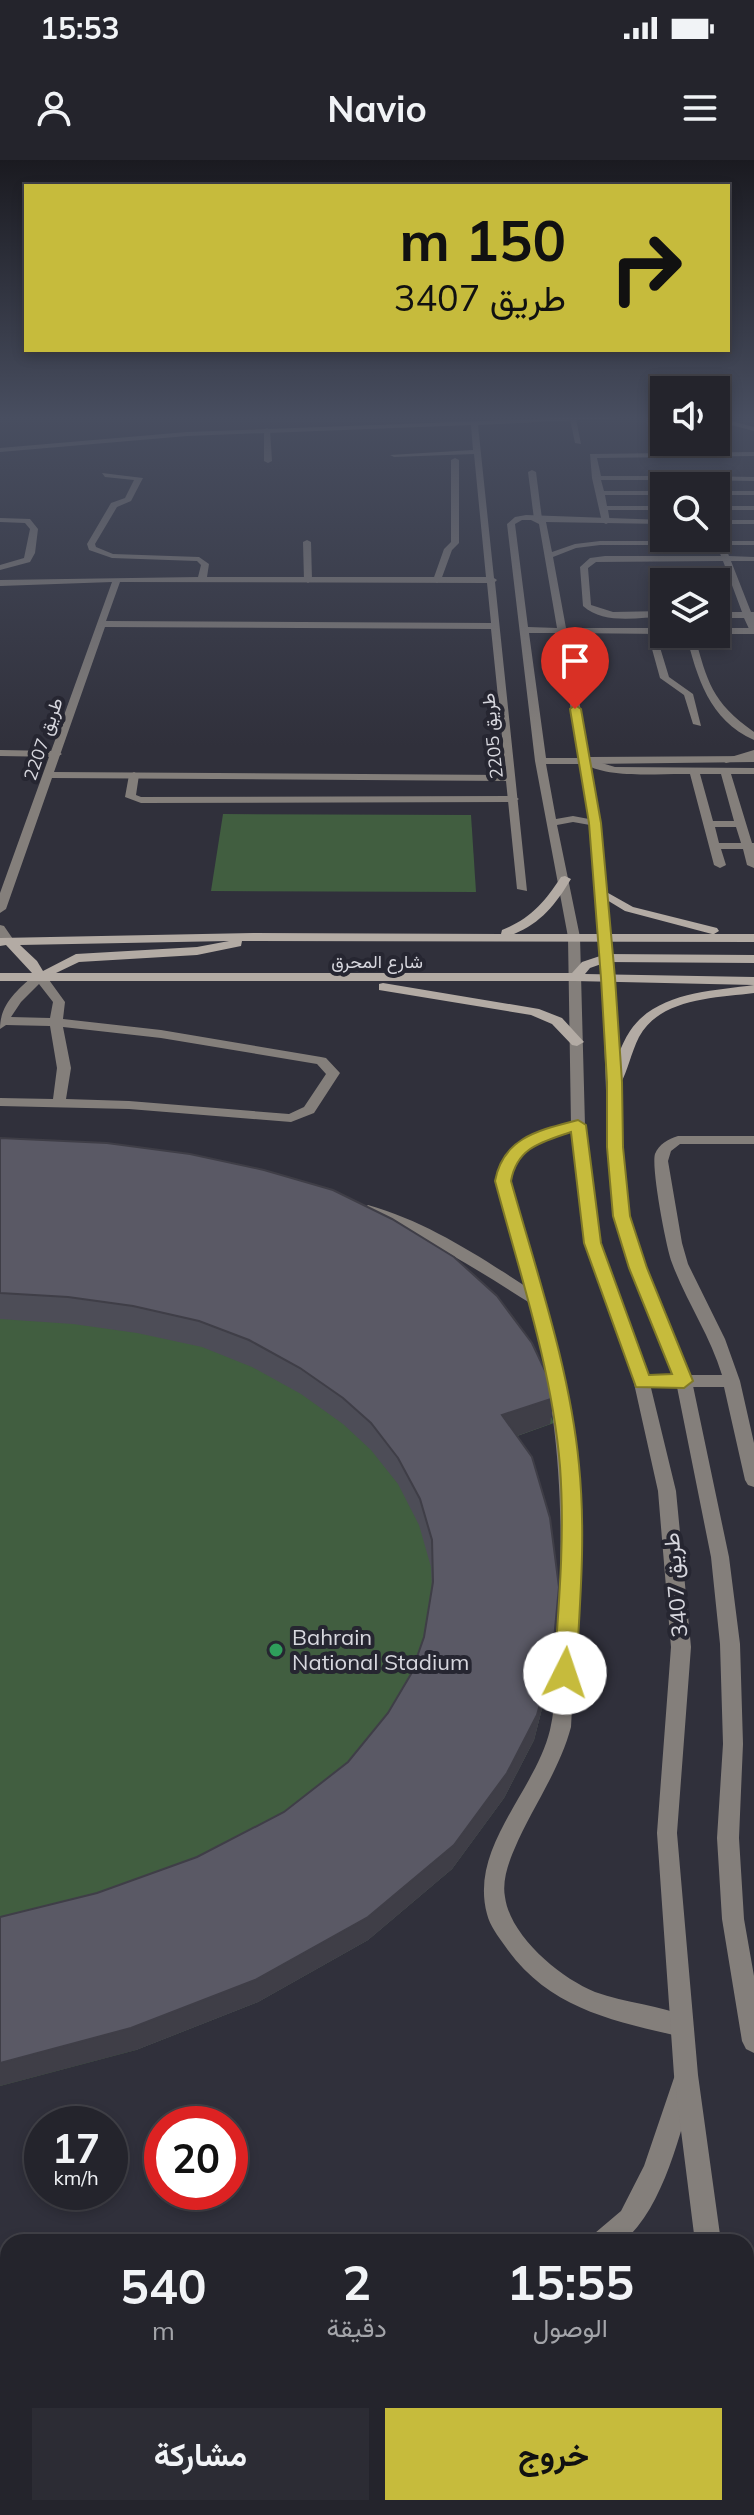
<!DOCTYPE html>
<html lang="ar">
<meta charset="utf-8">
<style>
:root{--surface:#24242c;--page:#2c2c34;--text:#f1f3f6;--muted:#a3a4a9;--line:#414148;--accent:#c6bb3c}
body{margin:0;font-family:Mulish,Vazirmatn,sans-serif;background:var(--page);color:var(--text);direction:rtl;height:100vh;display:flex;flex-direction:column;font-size:30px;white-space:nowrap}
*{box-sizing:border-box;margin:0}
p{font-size:26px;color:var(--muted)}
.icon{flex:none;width:44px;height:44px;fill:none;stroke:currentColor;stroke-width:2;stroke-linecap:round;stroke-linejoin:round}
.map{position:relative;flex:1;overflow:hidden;direction:ltr}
.side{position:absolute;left:0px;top:2074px;width:754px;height:282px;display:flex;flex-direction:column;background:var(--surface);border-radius:24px 24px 0 0;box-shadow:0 4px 12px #0003,0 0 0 2px var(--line);direction:rtl}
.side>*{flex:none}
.top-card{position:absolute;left:24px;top:24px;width:706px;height:168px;border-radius:0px;box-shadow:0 4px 12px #0003,0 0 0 2px var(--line);direction:rtl;background:#c6bb3c;color:#111;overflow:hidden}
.fabs{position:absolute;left:650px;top:216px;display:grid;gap:16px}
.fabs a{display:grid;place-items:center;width:80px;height:80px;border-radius:0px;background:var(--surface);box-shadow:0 4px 12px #0003,0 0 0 2px var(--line);font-size:40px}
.speed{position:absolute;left:24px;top:1946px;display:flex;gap:16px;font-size:40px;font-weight:700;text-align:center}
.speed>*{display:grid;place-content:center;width:104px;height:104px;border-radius:50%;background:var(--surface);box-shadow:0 4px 12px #0003,0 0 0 2px var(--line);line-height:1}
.speed small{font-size:20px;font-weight:400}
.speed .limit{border:12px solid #d22;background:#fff;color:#111}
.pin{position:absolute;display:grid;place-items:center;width:68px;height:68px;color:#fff;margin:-82px -34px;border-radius:50% 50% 50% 0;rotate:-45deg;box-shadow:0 0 8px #0007}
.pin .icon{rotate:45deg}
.me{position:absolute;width:88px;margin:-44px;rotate:4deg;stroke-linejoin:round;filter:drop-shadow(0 0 6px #0008)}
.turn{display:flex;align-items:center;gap:28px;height:168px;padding:0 32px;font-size:36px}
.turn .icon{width:104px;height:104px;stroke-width:2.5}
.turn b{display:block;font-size:56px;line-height:68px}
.eta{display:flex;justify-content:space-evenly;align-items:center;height:136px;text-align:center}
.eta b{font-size:48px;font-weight:700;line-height:56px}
.action{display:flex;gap:16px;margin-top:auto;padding:16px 32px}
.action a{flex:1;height:92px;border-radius:0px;background:var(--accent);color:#111;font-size:32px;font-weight:700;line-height:92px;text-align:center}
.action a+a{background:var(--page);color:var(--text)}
.status{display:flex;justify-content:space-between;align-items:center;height:56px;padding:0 40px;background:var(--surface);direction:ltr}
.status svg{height:22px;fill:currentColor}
header{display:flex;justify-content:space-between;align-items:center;height:104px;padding:0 32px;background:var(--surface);font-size:36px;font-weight:700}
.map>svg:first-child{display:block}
</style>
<div class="status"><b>15:53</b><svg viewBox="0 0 49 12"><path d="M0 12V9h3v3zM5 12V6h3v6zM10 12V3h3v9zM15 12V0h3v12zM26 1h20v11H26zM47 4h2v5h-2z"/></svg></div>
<header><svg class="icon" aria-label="menu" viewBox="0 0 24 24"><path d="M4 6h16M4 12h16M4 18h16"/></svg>Navio<svg class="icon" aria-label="person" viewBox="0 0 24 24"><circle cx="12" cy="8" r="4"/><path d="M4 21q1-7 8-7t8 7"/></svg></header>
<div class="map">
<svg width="754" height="2355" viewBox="0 0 754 2355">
<rect width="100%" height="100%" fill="#30303b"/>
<!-- green -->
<g fill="#415e40">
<path d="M 223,654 L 471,655 L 476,732 L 211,731 Z"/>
<path d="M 0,1005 L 530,1209 L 554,1263 L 500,1282 L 556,1454 L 548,1525 L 534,1580 L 504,1638 L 452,1709 L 368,1780 L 258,1842 L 136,1890 L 0,1926 Z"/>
</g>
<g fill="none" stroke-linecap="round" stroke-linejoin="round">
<!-- service -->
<g fill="#847f7b" fill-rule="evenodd">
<path d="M 573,257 L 576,259 L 581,284 L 575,283 L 570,259 Z"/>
<path d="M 645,257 L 651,257 L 659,285 L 653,284 Z"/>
<path d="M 267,268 L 270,270 L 272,301 L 268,303 L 264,301 L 264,270 Z"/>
<path d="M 754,292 L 754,296 L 597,298 L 601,316 L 680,316 L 684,318 L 680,320 L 601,320 L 604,331 L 664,331 L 664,335 L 605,335 L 607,346 L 664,346 L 664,350 L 608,350 L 610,362 L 606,364 L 602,362 L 592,318 L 590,294 Z"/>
<path d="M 455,298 L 459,300 L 459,383 L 452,390 L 441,420 L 437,423 L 433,420 L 444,389 L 451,382 L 451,300 Z"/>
<path d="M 532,310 L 536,312 L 542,359 L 538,361 L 534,359 L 528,312 Z"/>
<path d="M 696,316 L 754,317 L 754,321 L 693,320 Z"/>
<rect x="716" y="331" width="38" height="4"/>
<rect x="716" y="346" width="38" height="4"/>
<path d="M 307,380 L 311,382 L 312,420 L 308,423 L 304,420 L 303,382 Z"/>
<path d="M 720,381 L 724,383 L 729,396 L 754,397 L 754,401 L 731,401 L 751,452 L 754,452 L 754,474 L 750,471 L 744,458 L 716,458 L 716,452 L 742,452 L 723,401 L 596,402 L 588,408 L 591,445 L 613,452 L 664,451 L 664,457 C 638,457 604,465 583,446 L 580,407 L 590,398 L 605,396 L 721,396 L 716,383 Z"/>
<path d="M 651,468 L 655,471 L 669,517 L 693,534 L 701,566 L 693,564 L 684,535 L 660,518 L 647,471 Z"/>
<path d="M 686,474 L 694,474 C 708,523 711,541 754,572 L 754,580 C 709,560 697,517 686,474 Z"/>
<path d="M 0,590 L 57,591 L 62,594 L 57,597 L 0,596 Z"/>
<path d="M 754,590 L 754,596 L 726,603 L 721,600 Z"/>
<path d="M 585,598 L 615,607 L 754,608 L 754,614 L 731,614 L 752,683 L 754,683 L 754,708 L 747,705 L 743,689 L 721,689 L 726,705 L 720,708 L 714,705 L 690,614 C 658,613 605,620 580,601 ZM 700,614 L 721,614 L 734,661 L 713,661 ZM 715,667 L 736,667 L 741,683 L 719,683 Z"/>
<path d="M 134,612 L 139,615 L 136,635 L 141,637 L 514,636 L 519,639 L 514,642 L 141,643 L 125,637 L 129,615 Z"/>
<path d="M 40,812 L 44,813 L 65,842 L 63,859 L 161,870 L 321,897 L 326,898 L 340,913 L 314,953 L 291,962 L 129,949 L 0,946 L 0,938 L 53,939 L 57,908 L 50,866 L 6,865 L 0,869 C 0,843 18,830 36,813 ZM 39,824 L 53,842 L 50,858 L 11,857 L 21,842 ZM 63,867 L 161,878 L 317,904 L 326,914 L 304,947 L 289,954 L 129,941 L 66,939 L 71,908 Z"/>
<path d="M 578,961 L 585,965 L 583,968 C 548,979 508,985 512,1029 L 559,1196 L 574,1280 L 580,1392 L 571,1567 C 559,1612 532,1647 514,1690 C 508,1704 502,1722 505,1737 C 510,1776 560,1818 595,1832 C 626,1843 660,1845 690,1858 L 693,1866 L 690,1874 L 682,1877 C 611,1860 549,1849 505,1786 C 498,1776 490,1766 487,1754 C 469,1687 535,1632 550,1570 C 557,1541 555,1509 557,1479 C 565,1360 561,1260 530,1143 C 476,1109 423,1075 363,1053 L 361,1050 L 368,1045 C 425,1061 476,1094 525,1126 L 498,1029 C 494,981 540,971 578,961 Z"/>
<path d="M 678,976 L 754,976 L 754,984 L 680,984 L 671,991 L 668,1001 L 682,1083 L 688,1104 L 725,1179 L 740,1221 L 754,1283 L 754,1327 L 748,1325 L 745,1320 L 724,1227 L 684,1227 L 678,1225 L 676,1221 L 678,1217 L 684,1215 L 722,1215 C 710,1175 686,1141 672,1103 C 666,1087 651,1007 655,994 C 659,984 668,979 678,976 Z"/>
<path d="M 684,1908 L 692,1912 L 696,1920 C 680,1971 665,2046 623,2082 L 591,2082 L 595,2073 L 621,2051 L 644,2006 L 676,1912 Z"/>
<path d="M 8,2152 L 8,2178 L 0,2180 L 0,2154 Z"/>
</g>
<!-- minor -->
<g fill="#847f7b" fill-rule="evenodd">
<path d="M 590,257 L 639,257 L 478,265 L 494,418 L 497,420 L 495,422 L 527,731 L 517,729 L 506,621 L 52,618 L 6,749 L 0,753 L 0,733 L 112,422 L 0,426 L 0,420 L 198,417 L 201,405 L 197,401 L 112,398 L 89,390 L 87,384 L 111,343 L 125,338 L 134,320 L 105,317 L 102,313 L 143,318 L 131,341 L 117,347 L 95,384 L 96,387 L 113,394 L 199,397 L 209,404 L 207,417 L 486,417 L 474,294 L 394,297 L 390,295 L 473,290 L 471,265 L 187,276 L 0,292 L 0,288 L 187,272 ZM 120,422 L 487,423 L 491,463 L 106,461 ZM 105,467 L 491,469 L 506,615 L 54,612 Z"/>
<path d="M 716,257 L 754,267 L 754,271 L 716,261 Z"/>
<path d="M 526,355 L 664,360 L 664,364 L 546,362 L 552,392 L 575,384 L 600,381 L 754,381 L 754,385 L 600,385 L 576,388 L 553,397 L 566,468 L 664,468 L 664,474 L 567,473 L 589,597 L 754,596 L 754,602 L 590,604 L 600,663 L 614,818 L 622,987 L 628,1056 L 646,1108 L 692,1221 L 729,1397 L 740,1484 L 743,1584 L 739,1678 L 744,1759 L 754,1816 L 754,1893 L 746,1889 L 742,1881 L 722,1759 L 717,1678 L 723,1584 L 720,1484 L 711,1397 L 677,1227 L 651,1228 L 676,1331 L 691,1487 L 677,1673 L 698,1915 L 721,2082 L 695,2082 L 674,1915 L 657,1673 L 671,1487 L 658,1331 L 629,1201 L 585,1083 L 571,965 L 568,777 L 535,601 L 507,364 L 515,357 ZM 531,360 L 539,364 L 557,468 L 528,467 L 515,364 L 522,360 ZM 529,473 L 558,473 L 579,598 L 546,598 ZM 546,604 L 580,604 L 589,659 L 573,656 L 556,659 ZM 573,662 L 590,665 L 602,818 L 608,987 L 614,1056 L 630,1108 L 673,1215 L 649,1216 L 601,1083 L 585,965 L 580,777 L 557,665 Z"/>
<path d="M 0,358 L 30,359 L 38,369 L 35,393 L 30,402 L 0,410 L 0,405 L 24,398 L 30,369 L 25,363 L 0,362 Z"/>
<rect x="716" y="360" width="38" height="4"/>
<rect x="716" y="468" width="38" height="6"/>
<path d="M 0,765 L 4,766 L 15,782 L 13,785 L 5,785 L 0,778 Z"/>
<path d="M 746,2337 L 752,2348 L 752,2355 L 724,2355 L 724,2348 L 746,2348 Z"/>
</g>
<!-- secondary -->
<g fill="#b3aba4" fill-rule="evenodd">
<path d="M 565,716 L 571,719 C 556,744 541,763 514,774 L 712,774 L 625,751 L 597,734 L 597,730 L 601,729 L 633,747 L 717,768 L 719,771 L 714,774 L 754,774 L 754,782 L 242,781 L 241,786 L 197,795 L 79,802 L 56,813 L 572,813 L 582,802 L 606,794 L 754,795 L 754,803 L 607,802 L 590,808 L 585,814 L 754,817 L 754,825 L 575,821 L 0,821 L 0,813 L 32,813 L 6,785 L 0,786 L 0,778 L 253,773 L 501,774 L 502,770 C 530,759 545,742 561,717 ZM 229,781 L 197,787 L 76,794 L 43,811 L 37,801 L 20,785 Z"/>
<path d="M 383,823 L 539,849 L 562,858 L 584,882 L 577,886 L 572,885 L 552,864 L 531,855 L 379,830 L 379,824 Z"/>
<path d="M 754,825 L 754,833 C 715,838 660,838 639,877 C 631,893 628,910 620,925 L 615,926 L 608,922 C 615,905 620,886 630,871 C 656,832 712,831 754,825 Z"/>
</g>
</g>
<!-- wall -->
<path fill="#4d4d57" d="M 0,978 L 554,1238 L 550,1264 L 517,1276 L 552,1500 L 548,1525 L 534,1580 L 504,1638 L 452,1709 L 368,1780 L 258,1842 L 136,1890 L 97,1733 L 197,1697 L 284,1652 L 348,1602 L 388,1553 L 411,1514 L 424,1477 L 432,1431 L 431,1407 L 419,1365 L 398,1324 L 371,1290 L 343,1264 L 301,1234 L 252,1207 L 202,1187 L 137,1173 L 73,1164 L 0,1159 Z"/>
<!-- shaded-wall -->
<g fill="#3f3e47">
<path d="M 554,1238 L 550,1264 L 500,1282 L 502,1255 Z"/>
<path d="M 552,1500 L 548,1525 L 534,1580 L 504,1638 L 452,1709 L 368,1780 L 258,1842 L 136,1890 L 0,1926 L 0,1903 Z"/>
</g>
<!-- building -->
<path fill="#5a5965" stroke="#3f3e47" stroke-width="2" d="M 0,978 L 107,983 L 190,994 L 264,1010 L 333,1030 L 392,1059 L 454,1097 L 497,1136 L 532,1183 L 551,1223 L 554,1238 L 502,1255 L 532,1297 L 550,1358 L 559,1427 L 552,1500 L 537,1555 L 507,1613 L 454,1685 L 368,1757 L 255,1820 L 131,1868 L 0,1903 L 0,1757 L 97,1733 L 197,1697 L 284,1652 L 348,1602 L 388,1553 L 411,1514 L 424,1477 L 433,1422 L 432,1380 L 420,1339 L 398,1298 L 371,1263 L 343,1238 L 300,1208 L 249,1180 L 199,1161 L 133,1146 L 68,1137 L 0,1133 Z"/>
<!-- sky -->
<linearGradient id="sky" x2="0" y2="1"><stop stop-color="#1a1a20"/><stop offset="0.44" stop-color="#484e60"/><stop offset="1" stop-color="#484e60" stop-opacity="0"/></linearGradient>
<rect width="754" height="586" fill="url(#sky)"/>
<!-- route -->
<path fill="#c6bb3c" stroke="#817a27" stroke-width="2" d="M 575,545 L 581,549 L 601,663 L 615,818 L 622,922 L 623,987 L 630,1056 L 647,1108 L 693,1221 L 684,1228 L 636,1227 L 584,1083 L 571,972 C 542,982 517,987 511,1021 C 537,1114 570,1209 579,1305 C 586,1375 580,1443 576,1513 L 573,1519 L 565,1522 L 557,1519 L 554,1513 C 559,1443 565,1375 560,1306 C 552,1209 520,1114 495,1021 C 503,977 540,970 578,960 L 586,965 L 601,1083 L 649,1215 L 672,1214 L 629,1108 L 613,1056 L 607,987 L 607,922 L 601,818 L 589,663 L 570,549 Z"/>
<!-- markers -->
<circle fill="#2e9e5b" stroke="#262631" stroke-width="3" cx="276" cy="1490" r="8"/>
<g text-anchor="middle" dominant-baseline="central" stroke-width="8" stroke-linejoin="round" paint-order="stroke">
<!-- far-street labels -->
<g font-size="18" fill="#d7d7de" stroke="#262631">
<text transform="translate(492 576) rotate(-96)">طريق 2205</text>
<text transform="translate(43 579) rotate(-71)">طريق 2207</text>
<text x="377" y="801">شارع المحرق</text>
</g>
<!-- street labels -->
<g font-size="22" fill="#d7d7de" stroke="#262631">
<text transform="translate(675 1425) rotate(-95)">طريق 3407</text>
</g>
<!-- poi labels -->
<g font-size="22" fill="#d7d7de" stroke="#262631" text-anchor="start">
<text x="292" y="1477">Bahrain<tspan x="292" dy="25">National Stadium</tspan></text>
</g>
</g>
</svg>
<div class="fabs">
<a><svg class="icon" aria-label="sound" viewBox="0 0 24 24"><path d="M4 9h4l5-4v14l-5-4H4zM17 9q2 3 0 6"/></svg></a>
<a><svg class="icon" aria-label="search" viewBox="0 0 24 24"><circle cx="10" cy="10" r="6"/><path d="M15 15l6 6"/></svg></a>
<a><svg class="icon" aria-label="layers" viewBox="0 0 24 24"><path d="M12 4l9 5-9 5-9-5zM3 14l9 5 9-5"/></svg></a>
</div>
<div class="speed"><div>17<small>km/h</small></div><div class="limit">20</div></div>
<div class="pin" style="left:575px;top:549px;background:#d93025"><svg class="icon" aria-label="arrive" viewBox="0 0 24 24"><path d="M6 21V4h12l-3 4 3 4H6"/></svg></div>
<svg class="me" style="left:565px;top:1513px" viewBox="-20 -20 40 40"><circle r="19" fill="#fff"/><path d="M0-13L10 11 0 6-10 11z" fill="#c6bb3c"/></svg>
<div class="top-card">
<div class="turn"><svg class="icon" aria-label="right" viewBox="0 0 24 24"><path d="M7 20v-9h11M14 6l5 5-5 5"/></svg><div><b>150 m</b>طريق 3407</div></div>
</div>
<section class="side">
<div class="eta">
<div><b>15:55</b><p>الوصول</p></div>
<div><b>2</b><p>دقيقة</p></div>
<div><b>540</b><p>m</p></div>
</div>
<div class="action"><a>خروج</a><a>مشاركة</a></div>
</section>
</div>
